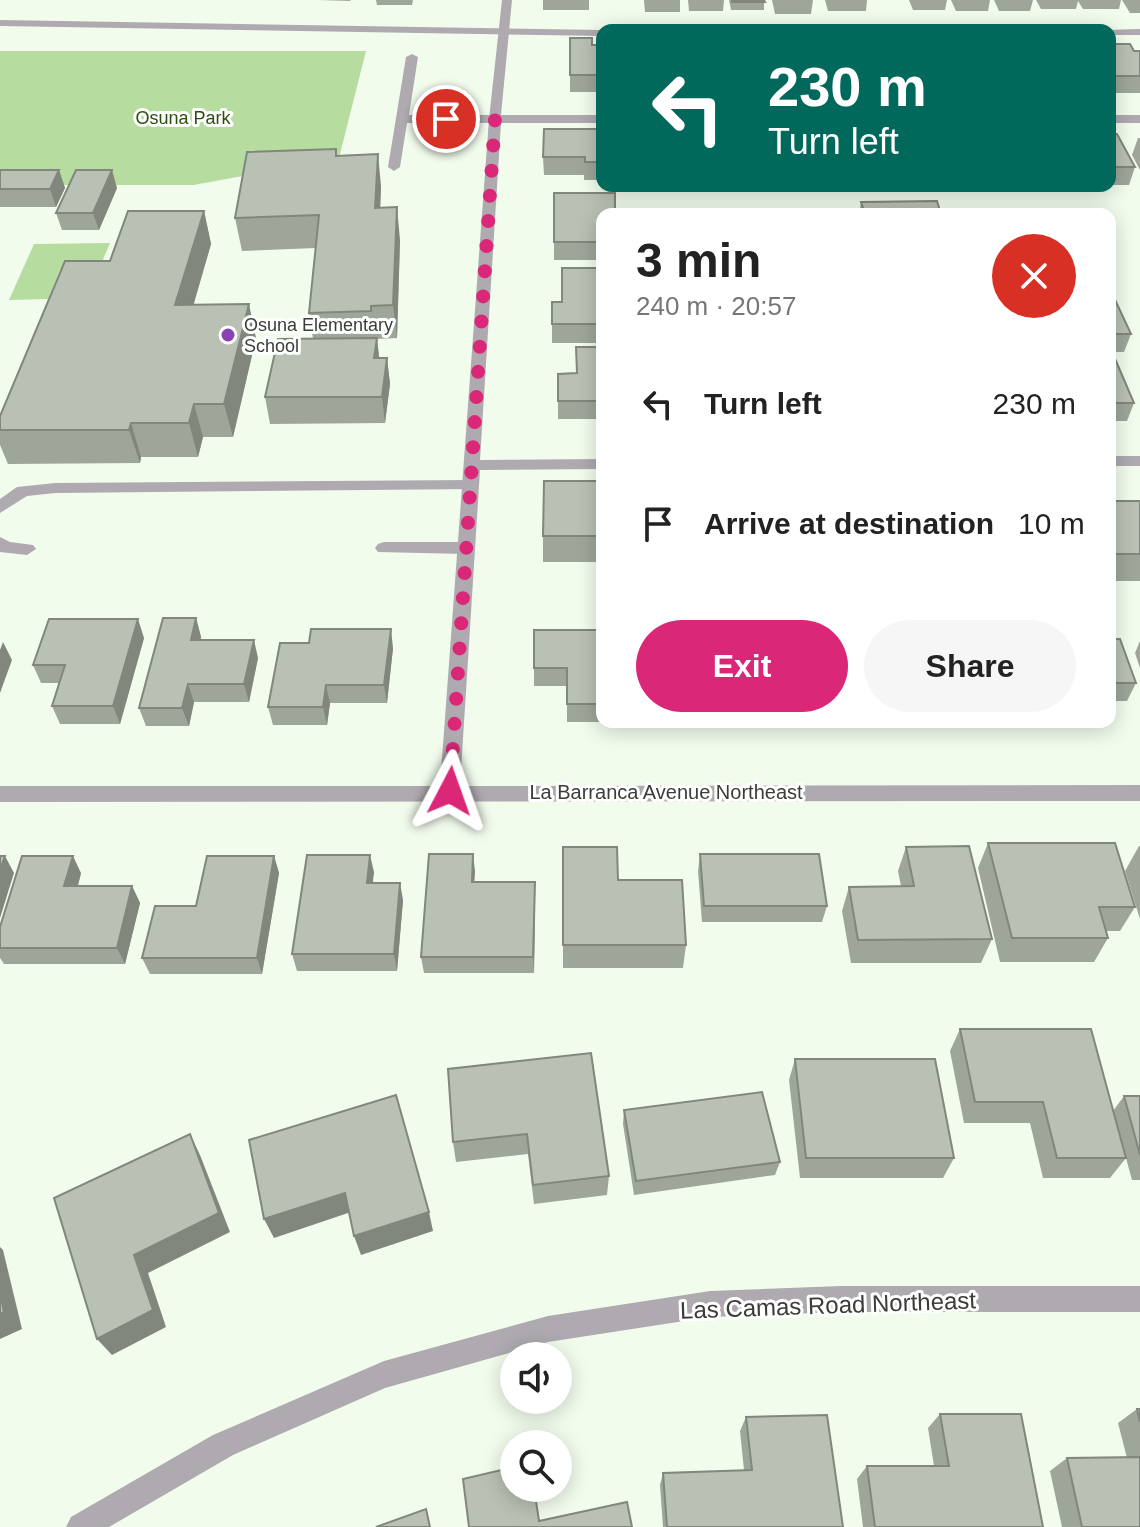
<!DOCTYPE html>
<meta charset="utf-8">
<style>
:root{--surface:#fff;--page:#f6f6f6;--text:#222;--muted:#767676;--accent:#db2777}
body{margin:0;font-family:Helvetica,sans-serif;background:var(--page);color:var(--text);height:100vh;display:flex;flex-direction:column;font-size:30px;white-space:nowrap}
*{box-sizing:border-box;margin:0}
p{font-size:26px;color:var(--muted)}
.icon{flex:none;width:44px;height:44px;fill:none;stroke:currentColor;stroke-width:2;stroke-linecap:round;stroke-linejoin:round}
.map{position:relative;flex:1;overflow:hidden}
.details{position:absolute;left:596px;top:208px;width:520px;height:520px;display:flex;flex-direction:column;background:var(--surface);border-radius:16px;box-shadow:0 4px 20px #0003}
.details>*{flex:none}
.banner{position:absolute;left:596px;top:24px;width:520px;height:168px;border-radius:16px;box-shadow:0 4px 20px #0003;background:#00695c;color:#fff;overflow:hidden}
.buttons{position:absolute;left:500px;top:1342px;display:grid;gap:16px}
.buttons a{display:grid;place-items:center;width:72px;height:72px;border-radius:50%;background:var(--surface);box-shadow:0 4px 20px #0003;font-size:40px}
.pin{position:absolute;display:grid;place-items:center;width:68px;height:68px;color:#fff;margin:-34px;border:4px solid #fff;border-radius:50%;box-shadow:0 2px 8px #0007}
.me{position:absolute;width:88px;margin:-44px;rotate:4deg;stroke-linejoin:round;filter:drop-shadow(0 0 6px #0008)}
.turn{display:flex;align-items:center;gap:28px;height:168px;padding:0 40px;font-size:36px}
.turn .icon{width:104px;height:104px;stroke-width:2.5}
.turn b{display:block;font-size:56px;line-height:68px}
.round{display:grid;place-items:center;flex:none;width:84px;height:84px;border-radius:42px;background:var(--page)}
.summary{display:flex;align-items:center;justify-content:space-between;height:136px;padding:0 40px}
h1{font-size:48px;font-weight:700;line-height:60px}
.primary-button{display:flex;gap:16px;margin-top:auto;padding:16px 40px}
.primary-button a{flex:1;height:92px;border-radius:48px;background:var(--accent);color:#fff;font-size:32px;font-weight:700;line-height:92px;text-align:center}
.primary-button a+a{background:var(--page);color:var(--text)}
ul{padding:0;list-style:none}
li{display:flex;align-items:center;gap:24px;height:120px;padding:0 40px}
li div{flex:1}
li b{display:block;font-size:30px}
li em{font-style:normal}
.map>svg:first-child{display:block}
</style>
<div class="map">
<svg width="1140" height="1527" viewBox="0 0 1140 1527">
<rect width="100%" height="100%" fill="#f2fced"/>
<!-- green -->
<g fill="#b6dd9f">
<path d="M 0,51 L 366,51 L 339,158 L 194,185 L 0,185 Z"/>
<path d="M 110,243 L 99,269 L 60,270 L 48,299 L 9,300 L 34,244 Z"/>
</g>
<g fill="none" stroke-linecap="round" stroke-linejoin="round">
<!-- service -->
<g fill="#aeaab0" fill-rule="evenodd">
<path d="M 412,54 L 418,57 L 409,115 L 495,115 L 501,119 L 495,123 L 407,123 L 400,167 L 394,171 L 388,167 L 406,57 Z"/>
<path d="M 471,480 L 479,485 L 477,489 L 55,493 L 27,496 L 0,513 L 0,499 L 17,487 L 55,483 Z"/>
<path d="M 0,537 L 10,542 L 33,545 L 36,549 L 27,555 L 0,552 Z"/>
<path d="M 384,542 L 466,542 L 475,548 L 466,554 L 378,552 L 375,548 L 378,544 Z"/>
</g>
<!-- minor -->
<g fill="#aeaab0" fill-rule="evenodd">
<path d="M 502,0 L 512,0 L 501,115 L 602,115 L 602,123 L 501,123 L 480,460 L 602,459 L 602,469 L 480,470 L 460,786 L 1140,785 L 1140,801 L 0,802 L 0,786 L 440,786 L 489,119 Z"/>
<rect x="1110" y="115" width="30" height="8"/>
<rect x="1110" y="456" width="30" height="10"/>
<path d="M 841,1286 L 1140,1286 L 1140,1312 L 841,1312 L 710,1317 L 548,1342 L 385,1388 L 233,1455 L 109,1527 L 66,1527 L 71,1517 L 213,1435 L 384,1361 L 548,1316 L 710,1291 Z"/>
</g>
<!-- tertiary -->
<g fill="#aeaab0" fill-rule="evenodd">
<path d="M 0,20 L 602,30 L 603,30 L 602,36 L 0,26 Z"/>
<path d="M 1140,29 L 1140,35 L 1110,35 L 1110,30 L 1106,30 Z"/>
</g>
</g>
<!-- wall -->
<g fill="#9ea69a">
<path d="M 319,0 L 351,0 L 350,1 Z"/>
<path d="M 376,0 L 413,0 L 412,5 L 377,5 Z"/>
<rect x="543" y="0" width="46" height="10"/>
<path d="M 644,0 L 680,0 L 680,12 L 645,12 Z"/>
<path d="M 688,0 L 724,0 L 723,11 L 689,11 Z"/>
<path d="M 729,0 L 764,0 L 764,10 L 731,10 Z"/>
<path d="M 772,0 L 813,0 L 811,14 L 775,14 Z"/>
<path d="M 825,0 L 867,0 L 866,11 L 828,11 Z"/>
<path d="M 909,0 L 947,0 L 945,10 L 913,10 Z"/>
<path d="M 951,0 L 990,0 L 988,11 L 956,11 Z"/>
<path d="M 994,0 L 1033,0 L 1030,11 L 999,11 Z"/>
<path d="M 1036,0 L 1121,0 L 1119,9 L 1083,9 L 1078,1 L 1076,9 L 1041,9 Z"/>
<path d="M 1122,0 L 1140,0 L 1140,13 L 1130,13 Z"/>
<path d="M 570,38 L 592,45 L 602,45 L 602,92 L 570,92 Z"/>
<path d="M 1110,44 L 1134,51 L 1140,51 L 1140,93 L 1110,93 Z"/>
<path d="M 602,129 L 602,180 L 584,180 L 584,175 L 544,175 L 543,157 Z"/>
<path d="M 1110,134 L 1135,167 L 1129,185 L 1110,185 Z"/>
<path d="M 1138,138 L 1140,138 L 1140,170 L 1132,155 Z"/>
<path d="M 337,156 L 381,186 L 380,208 L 400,240 L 397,338 L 377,339 L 379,358 L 387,358 L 390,384 L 385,423 L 270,424 L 265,397 L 313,339 L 309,313 L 316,248 L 242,251 L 235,218 Z"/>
<path d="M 0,170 L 59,170 L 65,188 L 56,207 L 0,207 Z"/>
<path d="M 117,188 L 99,230 L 62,230 L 56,213 Z"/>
<path d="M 554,193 L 602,214 L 602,260 L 554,260 Z"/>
<path d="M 861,202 L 941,214 L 859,214 Z"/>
<path d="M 204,211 L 211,244 L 193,305 L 256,338 L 233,437 L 203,437 L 198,457 L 141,457 L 140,463 L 8,464 L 0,445 L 0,416 L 110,261 Z"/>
<path d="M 602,268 L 602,343 L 552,343 L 552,302 L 562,302 Z"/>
<path d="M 1110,289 L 1131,334 L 1124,352 L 1112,352 L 1134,403 L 1127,421 L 1110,421 Z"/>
<path d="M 576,347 L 602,347 L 602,419 L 558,419 L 558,374 L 576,373 Z"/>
<path d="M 602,481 L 602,562 L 543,562 L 543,536 Z"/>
<rect x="1110" y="501" width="30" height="80"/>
<path d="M 196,618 L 201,637 L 201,640 L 258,658 L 249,702 L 194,702 L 189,726 L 146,726 L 139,708 Z"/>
<path d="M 602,630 L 602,722 L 567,722 L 567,686 L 534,686 L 534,668 Z"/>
<path d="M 144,638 L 120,724 L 60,724 L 52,706 L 59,683 L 41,683 L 33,665 Z"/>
<path d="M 1110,639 L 1136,683 L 1127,701 L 1110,701 Z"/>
<path d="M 1140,641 L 1140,668 L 1135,653 Z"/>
<path d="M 393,648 L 387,703 L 330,703 L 327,725 L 273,725 L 268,707 Z"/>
<rect x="812" y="722" width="64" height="2"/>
<rect x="952" y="722" width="59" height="1"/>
<path d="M 1029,722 L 1078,722 L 1077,724 L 1030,724 Z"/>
<path d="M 988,843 L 1135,907 L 1120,931 L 1106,931 L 1108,938 L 1094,962 L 1000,962 L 978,868 Z"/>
<path d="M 1139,846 L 1140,846 L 1140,919 L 1125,871 Z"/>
<path d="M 563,847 L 618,880 L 686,945 L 683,968 L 563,968 Z"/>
<path d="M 906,847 L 992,939 L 981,963 L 851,963 L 842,911 L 849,887 L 901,886 L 898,871 Z"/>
<path d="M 700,854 L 827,906 L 822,922 L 702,922 L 698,871 Z"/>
<path d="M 274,856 L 279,873 L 262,974 L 150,974 L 142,958 L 196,906 Z"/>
<path d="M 475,871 L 474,882 L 535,882 L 534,973 L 424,973 L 421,957 Z"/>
<path d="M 374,872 L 372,883 L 403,900 L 397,971 L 297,971 L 292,954 Z"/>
<path d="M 81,873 L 78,886 L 132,886 L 140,903 L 125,964 L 4,964 L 0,958 L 0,927 Z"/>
<path d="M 960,1029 L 1113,1111 L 1124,1096 L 1140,1096 L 1140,1180 L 1132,1180 L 1126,1158 L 1110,1178 L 1043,1178 L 1030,1123 L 964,1123 L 950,1051 Z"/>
<path d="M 591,1053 L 609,1176 L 607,1195 L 534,1204 L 528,1154 L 456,1162 L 453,1142 Z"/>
<path d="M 795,1059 L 954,1158 L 943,1178 L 800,1178 L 789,1080 Z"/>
<path d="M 624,1110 L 780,1162 L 775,1175 L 634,1195 L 623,1124 Z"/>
<path d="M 1137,1409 L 1140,1409 L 1140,1527 L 1062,1527 L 1050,1471 L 1067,1458 L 1127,1458 L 1118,1423 Z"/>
<path d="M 940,1414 L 1043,1527 L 863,1527 L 857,1479 L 867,1466 L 934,1466 L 928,1428 Z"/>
<path d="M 746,1417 L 843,1527 L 663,1527 L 660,1485 L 663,1473 L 744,1470 L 740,1431 Z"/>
</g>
<!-- shaded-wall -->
<g fill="#81877d">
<path d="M 378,154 L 381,186 L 379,241 L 375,208 Z"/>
<path d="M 59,170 L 65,188 L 56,207 L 50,189 Z"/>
<path d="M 112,170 L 117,188 L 99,230 L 93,213 Z"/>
<path d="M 397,207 L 400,240 L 397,338 L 393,305 Z"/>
<path d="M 204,211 L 211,244 L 184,338 L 175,305 Z"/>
<path d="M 249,304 L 256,338 L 233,437 L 224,404 Z"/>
<path d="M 377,338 L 380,365 L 374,358 Z"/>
<path d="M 387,358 L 390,384 L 385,423 L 382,397 Z"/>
<path d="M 194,404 L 203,437 L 198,457 L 189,423 Z"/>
<path d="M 131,423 L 141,457 L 140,463 L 129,430 Z"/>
<path d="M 196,618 L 201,637 L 196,658 L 191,640 Z"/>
<path d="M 138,619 L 144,638 L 120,724 L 113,706 Z"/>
<path d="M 391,629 L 393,648 L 387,703 L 384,685 Z"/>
<path d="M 254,640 L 258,658 L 249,702 L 244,684 Z"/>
<path d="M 3,642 L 12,660 L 0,693 L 0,650 Z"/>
<path d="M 188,684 L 194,702 L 189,726 L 182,708 Z"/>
<path d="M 326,685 L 330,703 L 327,725 L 323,707 Z"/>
<path d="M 473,854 L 475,871 L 473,899 L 472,882 Z"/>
<path d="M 370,855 L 374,872 L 371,900 L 367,883 Z"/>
<path d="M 5,856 L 14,873 L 0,918 L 0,870 Z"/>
<path d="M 73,856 L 81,873 L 73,903 L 64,886 Z"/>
<path d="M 274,856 L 279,873 L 262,974 L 257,958 Z"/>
<path d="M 535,882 L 535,899 L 534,973 L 533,957 Z"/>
<path d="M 400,883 L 403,900 L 397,971 L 394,954 Z"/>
<path d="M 132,886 L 140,903 L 125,964 L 117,948 Z"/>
<path d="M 190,1134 L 200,1155 L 230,1232 L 148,1273 L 166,1327 L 112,1355 L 97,1339 Z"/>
<path d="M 345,1193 L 351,1212 L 274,1238 L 264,1219 Z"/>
<path d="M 429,1212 L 433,1231 L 361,1255 L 354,1236 Z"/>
<path d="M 0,1247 L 3,1250 L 22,1329 L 0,1339 Z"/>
</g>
<!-- building -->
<g fill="#b8c1b3" stroke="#81877d" stroke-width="2">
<path d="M 732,0 L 764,0 L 765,2 L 732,2 Z"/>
<path d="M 570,38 L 592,38 L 592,45 L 602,45 L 602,75 L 570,75 Z"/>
<path d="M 1110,44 L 1130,44 L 1134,51 L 1140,51 L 1140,76 L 1110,76 Z"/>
<path d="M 544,129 L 602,129 L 602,162 L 585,162 L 585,157 L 543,157 Z"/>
<path d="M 1110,134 L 1117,134 L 1135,167 L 1110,167 Z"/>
<path d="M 336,149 L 336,156 L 378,154 L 375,208 L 397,207 L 393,305 L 371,306 L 371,311 L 309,313 L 319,215 L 235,218 L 247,152 Z"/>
<path d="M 0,170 L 59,170 L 50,189 L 0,189 Z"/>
<path d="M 76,170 L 112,170 L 93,213 L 56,213 Z"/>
<path d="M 554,193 L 615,193 L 615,214 L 602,214 L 602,242 L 554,242 Z"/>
<path d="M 937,201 L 941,214 L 865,214 L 861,202 Z"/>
<path d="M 128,211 L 204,211 L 175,305 L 249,304 L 224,404 L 194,404 L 189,423 L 131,423 L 129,430 L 0,430 L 0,416 L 65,261 L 110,261 Z"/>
<path d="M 562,268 L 602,268 L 602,324 L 552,324 L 552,302 L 562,302 Z"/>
<path d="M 1110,289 L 1131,334 L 1110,334 Z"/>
<path d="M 377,338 L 374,358 L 387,358 L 382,397 L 265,397 L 278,339 Z"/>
<path d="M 576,347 L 602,347 L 602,401 L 558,401 L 558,374 L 577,373 Z"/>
<path d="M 1110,347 L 1134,403 L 1110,403 Z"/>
<path d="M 544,481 L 602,481 L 602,536 L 543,536 Z"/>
<rect x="1110" y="501" width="30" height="53"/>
<path d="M 163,618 L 196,618 L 191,640 L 254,640 L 244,684 L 188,684 L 182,708 L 139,708 Z"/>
<path d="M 49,619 L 138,619 L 113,706 L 52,706 L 65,665 L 33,665 Z"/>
<path d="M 311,629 L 391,629 L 384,685 L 326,685 L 323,707 L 268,707 L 280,643 L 309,643 Z"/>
<path d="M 534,630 L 602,630 L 602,704 L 567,704 L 567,668 L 534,668 Z"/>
<path d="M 1110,639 L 1120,639 L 1136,683 L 1110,683 Z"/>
<path d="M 988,843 L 1115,843 L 1135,907 L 1099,907 L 1108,938 L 1012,938 Z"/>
<path d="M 969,846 L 992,939 L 858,940 L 849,887 L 914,886 L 906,847 Z"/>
<path d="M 563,847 L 617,847 L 618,880 L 682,880 L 686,945 L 563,945 Z"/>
<path d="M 429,854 L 473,854 L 472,882 L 535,882 L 533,957 L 421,957 Z"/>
<path d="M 700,854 L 819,854 L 827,906 L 704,906 Z"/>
<path d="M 307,855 L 370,855 L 367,883 L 400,883 L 394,954 L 292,954 Z"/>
<path d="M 0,856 L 5,856 L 0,870 Z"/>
<path d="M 22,856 L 73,856 L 64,886 L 132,886 L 117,948 L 0,948 L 0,927 Z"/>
<path d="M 207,856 L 274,856 L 257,958 L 142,958 L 155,906 L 196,906 Z"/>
<path d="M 960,1029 L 1091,1029 L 1126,1158 L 1057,1158 L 1043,1102 L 975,1102 Z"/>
<path d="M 591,1053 L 609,1176 L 533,1185 L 527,1134 L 453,1142 L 448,1069 Z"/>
<path d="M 795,1059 L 935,1059 L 954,1158 L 806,1158 Z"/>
<path d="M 762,1092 L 780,1162 L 636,1181 L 624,1110 Z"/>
<path d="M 396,1095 L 429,1212 L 354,1236 L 345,1193 L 264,1219 L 249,1140 Z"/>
<path d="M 1124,1096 L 1140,1096 L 1140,1155 Z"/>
<path d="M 190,1134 L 219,1213 L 134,1255 L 153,1310 L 97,1339 L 54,1198 Z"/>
<path d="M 0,1293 L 4,1312 L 0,1314 Z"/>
<path d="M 1137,1409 L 1140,1409 L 1140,1422 Z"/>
<path d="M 940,1414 L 1021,1414 L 1043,1527 L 875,1527 L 867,1466 L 949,1466 Z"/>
<path d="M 827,1415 L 843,1527 L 667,1527 L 663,1473 L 752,1470 L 746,1417 Z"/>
<path d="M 1140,1457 L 1140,1527 L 1082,1527 L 1067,1458 Z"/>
<path d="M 514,1467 L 514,1488 L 534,1488 L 539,1521 L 627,1502 L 632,1527 L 469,1527 L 463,1479 Z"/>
<path d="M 426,1509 L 430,1527 L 376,1527 Z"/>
</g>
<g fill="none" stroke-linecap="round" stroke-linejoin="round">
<!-- route -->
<path stroke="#db2777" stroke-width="14" stroke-dasharray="0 25.2" d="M 446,119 L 495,119 L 450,791"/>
</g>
<!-- markers -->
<circle fill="#8941b3" stroke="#fff" stroke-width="3" cx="228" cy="335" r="8"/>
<g text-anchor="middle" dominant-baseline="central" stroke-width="6" stroke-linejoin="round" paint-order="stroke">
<!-- far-park labels -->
<g font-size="18" fill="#2b4e0c" stroke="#fff">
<text x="183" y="118">Osuna Park</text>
</g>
<!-- far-poi labels -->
<g font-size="18" fill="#3a3d38" stroke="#fff" text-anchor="start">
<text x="244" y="325">Osuna Elementary<tspan x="244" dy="21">School</tspan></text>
</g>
<!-- street labels -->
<g font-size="20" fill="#3a3d38" stroke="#fff">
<text x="666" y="792">La Barranca Avenue Northeast</text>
</g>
<!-- near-street labels -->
<g font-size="24" fill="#3a3d38" stroke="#fff">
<text transform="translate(828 1305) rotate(-2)">Las Camas Road Northeast</text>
</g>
</g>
</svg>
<div class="buttons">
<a><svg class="icon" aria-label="sound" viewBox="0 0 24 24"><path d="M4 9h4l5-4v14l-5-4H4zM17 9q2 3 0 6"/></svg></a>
<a><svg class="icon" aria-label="search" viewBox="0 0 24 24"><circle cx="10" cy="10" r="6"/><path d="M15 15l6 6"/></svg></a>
</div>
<div class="pin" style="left:446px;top:119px;background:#d93025"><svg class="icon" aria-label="arrive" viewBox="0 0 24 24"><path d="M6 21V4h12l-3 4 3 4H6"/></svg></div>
<svg class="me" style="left:450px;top:791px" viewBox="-20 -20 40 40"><path d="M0-17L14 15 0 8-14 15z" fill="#db2777" stroke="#fff" stroke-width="4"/></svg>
<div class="banner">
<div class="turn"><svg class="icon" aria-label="left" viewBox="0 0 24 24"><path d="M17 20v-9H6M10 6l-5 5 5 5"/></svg><div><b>230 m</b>Turn left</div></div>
</div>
<section class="details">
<div class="summary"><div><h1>3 min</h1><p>240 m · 20:57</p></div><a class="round" style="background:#d93025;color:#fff"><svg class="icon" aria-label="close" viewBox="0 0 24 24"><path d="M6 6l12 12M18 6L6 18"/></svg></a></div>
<ul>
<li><svg class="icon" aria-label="left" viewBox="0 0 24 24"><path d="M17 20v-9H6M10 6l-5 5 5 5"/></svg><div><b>Turn left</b></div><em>230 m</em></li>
<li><svg class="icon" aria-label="arrive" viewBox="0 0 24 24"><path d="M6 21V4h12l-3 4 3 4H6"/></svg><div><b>Arrive at destination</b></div><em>10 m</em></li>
</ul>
<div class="primary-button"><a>Exit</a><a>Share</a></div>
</section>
</div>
